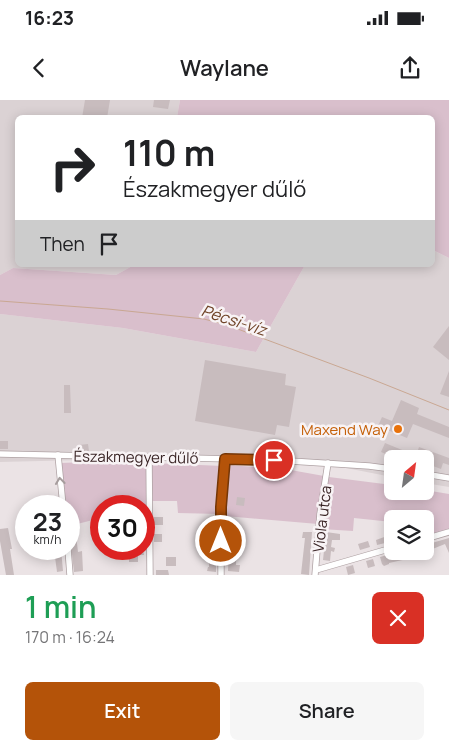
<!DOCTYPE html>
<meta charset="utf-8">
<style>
:root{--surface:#fff;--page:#f6f6f6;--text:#202124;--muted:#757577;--accent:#b45309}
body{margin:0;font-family:Manrope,sans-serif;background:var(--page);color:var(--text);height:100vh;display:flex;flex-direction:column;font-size:19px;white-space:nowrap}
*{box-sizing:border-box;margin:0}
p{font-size:16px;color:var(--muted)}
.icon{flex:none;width:28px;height:28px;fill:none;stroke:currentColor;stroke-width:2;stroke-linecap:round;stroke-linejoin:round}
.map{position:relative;height:475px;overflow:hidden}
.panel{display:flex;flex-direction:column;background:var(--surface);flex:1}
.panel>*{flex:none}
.hud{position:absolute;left:15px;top:15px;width:420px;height:152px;border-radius:8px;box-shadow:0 2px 12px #0003;background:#fff;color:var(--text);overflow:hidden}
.needle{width:32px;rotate:29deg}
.fabs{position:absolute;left:384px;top:350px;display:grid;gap:10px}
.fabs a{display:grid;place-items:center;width:50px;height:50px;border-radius:8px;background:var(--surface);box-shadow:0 2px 12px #0003;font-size:25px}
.speed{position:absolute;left:15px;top:395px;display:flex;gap:10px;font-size:25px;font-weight:700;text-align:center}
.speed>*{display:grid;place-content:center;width:65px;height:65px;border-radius:50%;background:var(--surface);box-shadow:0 2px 12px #0003;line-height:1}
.speed small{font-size:12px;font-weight:400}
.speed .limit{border:8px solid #d22;background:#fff;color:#111}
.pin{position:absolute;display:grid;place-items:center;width:42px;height:42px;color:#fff;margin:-21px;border:2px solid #fff;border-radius:50%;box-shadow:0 1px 5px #0007}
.me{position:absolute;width:55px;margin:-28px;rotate:0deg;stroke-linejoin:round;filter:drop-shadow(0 0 4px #0008)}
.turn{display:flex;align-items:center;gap:18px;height:105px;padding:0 25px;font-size:22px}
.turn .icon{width:65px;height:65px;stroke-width:2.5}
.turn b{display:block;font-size:35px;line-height:42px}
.then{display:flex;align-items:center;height:48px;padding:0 25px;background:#0003;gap:10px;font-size:19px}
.round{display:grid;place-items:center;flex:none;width:52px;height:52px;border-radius:8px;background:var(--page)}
.summary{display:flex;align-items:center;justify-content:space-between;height:85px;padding:0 25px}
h1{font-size:30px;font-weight:600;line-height:38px;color:#1e9e55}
.action{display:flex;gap:10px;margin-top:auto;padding:10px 25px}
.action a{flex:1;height:58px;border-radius:8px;background:var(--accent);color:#fff;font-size:20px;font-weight:600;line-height:58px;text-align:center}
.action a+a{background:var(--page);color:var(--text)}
.status{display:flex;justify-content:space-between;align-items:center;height:35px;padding:0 25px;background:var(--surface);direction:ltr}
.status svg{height:14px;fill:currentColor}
header{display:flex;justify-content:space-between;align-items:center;height:65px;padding:0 25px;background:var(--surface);font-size:22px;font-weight:600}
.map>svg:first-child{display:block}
</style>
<div class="status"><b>16:23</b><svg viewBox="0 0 49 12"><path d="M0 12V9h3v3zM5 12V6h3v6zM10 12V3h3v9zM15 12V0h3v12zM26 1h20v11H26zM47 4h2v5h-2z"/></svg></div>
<header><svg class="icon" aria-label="back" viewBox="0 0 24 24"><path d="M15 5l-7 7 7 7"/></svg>Waylane<svg class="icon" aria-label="share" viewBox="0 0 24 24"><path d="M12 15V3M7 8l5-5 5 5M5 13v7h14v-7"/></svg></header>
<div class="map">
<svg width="449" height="475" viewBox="0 0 449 475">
<rect width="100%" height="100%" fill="#ebe3e5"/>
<!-- built -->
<g fill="#dbd2d4">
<path d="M 0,0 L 180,0 L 177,17 L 18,18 L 18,165 L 134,165 L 116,175 L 13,168 L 0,175 Z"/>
<path d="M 433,150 L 449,158 L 449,387 L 425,383 L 425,359 L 392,359 L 392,377 L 326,364 L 123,359 L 0,362 L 0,214 L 123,228 L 256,252 L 305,165 L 432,165 Z"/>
</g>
<!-- green -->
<g fill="#d9bfcc">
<path d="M 180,0 L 449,0 L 449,158 L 433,150 L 432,18 L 177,17 Z"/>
<path d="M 134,165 L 305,165 L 256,252 L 123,228 L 0,214 L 0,175 L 13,168 L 116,175 Z"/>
<path d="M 111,361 L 147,363 L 146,416 L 144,416 L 144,406 L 101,406 L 101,418 L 69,426 L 69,406 L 65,406 L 61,363 Z"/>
<path d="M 152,363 L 223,366 L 220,414 L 178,413 L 177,401 L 151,401 Z"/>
<path d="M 227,365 L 285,369 L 324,376 L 318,424 L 225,416 L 223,406 Z"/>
<path d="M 329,377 L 392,385 L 392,391 L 425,390 L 449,394 L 449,429 L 425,436 L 425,419 L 392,419 L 392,422 L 354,418 L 353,431 L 321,429 Z"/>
</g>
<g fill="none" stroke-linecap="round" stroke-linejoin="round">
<!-- stream -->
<path stroke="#c9a792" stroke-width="1" d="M 0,201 L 108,209 L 204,219 L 227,225 L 369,278 L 449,310"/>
</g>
<!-- building -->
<g fill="#c8bcbe">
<path d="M 85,0 L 110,0 L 107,18 L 82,18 Z"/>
<path d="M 154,0 L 170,0 L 168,9 L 153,7 Z"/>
<path d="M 449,226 L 449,260 L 433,247 Z"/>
<path d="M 205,260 L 286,274 L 285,285 L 296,287 L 289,327 L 277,325 L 275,335 L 195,321 Z"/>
<path d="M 449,271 L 449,297 L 440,294 Z"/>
<path d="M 64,285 L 70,285 L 71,313 L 64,313 Z"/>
<path d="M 401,300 L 419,308 L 417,314 L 449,327 L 449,338 L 413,324 L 407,338 L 385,329 L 384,332 L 379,330 L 380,327 L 378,326 L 382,317 L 392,321 Z"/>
<rect x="0" y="341" width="8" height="8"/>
<path d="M 385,343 L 407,352 L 404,359 L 398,359 L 381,352 Z"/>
<path d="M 88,344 L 89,351 L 79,351 L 79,345 Z"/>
<path d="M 419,347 L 449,358 L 449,365 L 443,363 L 441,369 L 425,363 L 425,359 L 415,359 Z"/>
<path d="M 237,397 L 245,398 L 244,406 L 236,405 Z"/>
<rect x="154" y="417" width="9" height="8"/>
<path d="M 79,426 L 80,430 L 77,431 L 76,435 L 78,452 L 82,451 L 83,471 L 74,472 L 69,428 Z"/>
<path d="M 8,428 L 12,449 L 10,449 L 14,475 L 6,475 L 0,441 L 0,429 Z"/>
<path d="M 230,429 L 237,429 L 236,465 L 240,465 L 239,472 L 228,471 Z"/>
<path d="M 209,430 L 216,430 L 216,472 L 207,471 L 208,467 L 209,467 Z"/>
<path d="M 303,432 L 312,432 L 309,475 L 301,474 L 305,438 L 302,438 Z"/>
<path d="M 326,432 L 340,434 L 340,440 L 332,440 L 331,447 L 335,448 L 334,452 L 331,451 L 330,461 L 323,460 Z"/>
<rect x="154" y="434" width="8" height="8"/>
<path d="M 387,436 L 389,442 L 377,445 L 376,440 Z"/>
<path d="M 449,438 L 449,453 L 445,444 L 425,452 L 425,445 Z"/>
<path d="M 368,441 L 370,447 L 360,450 L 358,444 Z"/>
<path d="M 54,449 L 61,449 L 63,471 L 57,472 Z"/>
<path d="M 133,449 L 143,449 L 144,455 L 138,455 L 138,462 L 129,462 L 129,458 L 133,457 Z"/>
<path d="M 402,451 L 424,452 L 416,455 L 416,457 L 389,463 L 389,464 L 384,466 L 382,464 L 380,457 Z"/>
<rect x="166" y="457" width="10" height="9"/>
<path d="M 373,459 L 375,466 L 368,468 L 366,461 Z"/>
<path d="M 353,465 L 355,473 L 348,475 L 346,467 Z"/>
<path d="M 156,470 L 168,470 L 169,475 L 156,475 Z"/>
</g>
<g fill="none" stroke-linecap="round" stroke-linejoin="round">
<!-- minor casing -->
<g stroke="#afa2a4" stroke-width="7">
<g id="minor">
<path d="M 0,354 L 274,360 L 369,366 L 392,369"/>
<path d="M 58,355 L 63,406"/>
<path d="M 149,357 L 150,475"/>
<path d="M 425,374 L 449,378"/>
<path d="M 425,439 L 449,432"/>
<path d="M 68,449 L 70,475"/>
<path d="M 316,470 L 392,448"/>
<path d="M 221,475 L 221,407 L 225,359"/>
<path d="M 315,475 L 320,414 L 328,363"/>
</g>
</g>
<!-- minor -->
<use href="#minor" stroke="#fff" stroke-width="5.5"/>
</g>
<!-- one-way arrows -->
<defs><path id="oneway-chevron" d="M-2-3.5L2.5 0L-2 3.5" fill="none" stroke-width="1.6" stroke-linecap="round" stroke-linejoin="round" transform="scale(1.25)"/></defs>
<use stroke="#a69d9d" href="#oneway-chevron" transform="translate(60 381) rotate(-96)"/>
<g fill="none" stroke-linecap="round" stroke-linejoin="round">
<!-- route casing -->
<g stroke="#753606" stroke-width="12">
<path id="route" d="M 221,441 L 221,407 L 225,359 L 274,360"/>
</g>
<!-- route -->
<use href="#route" stroke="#b45309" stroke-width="9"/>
</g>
<!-- markers -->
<circle fill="#e8710a" stroke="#f8f3f5" stroke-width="2" cx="398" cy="329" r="5"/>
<g text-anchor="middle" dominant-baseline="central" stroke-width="5" stroke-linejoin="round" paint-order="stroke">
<!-- food labels -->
<g font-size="15" fill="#c56008" stroke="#f8f3f5" text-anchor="end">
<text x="388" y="329">Maxend Way</text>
</g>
<!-- street labels -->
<g font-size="15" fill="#3a2526" stroke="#f8f3f5">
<text transform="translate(136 357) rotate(1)">Északmegyer dűlő</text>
<text transform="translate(322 419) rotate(-83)">Viola utca</text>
</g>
<!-- water labels -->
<g font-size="16" font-style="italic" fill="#6f4327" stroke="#f8f3f5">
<text transform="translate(234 220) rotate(18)">Pécsi-víz</text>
</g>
</g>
</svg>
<div class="fabs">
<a><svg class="needle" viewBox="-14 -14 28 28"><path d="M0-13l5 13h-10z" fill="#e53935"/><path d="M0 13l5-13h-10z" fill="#757577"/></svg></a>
<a><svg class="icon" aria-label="layers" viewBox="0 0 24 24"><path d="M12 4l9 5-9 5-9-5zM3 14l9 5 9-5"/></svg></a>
</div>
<div class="speed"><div>23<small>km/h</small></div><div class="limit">30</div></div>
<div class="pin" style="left:274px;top:360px;background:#d93025"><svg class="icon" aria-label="arrive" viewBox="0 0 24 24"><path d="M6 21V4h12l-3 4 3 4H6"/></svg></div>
<svg class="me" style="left:221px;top:441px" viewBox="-20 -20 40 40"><circle r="17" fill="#b45309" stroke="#fff" stroke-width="3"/><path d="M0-11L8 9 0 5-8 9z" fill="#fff"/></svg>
<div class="hud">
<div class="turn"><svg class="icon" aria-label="right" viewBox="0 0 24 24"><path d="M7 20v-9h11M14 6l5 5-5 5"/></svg><div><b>110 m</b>Északmegyer dűlő</div></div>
<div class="then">Then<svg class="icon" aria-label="arrive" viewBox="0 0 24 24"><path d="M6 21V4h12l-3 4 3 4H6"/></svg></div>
</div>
</div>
<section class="panel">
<div class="summary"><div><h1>1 min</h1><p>170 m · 16:24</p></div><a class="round" style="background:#d93025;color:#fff"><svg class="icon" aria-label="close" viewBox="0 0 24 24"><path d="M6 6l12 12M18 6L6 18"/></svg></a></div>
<div class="action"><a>Exit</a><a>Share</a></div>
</section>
